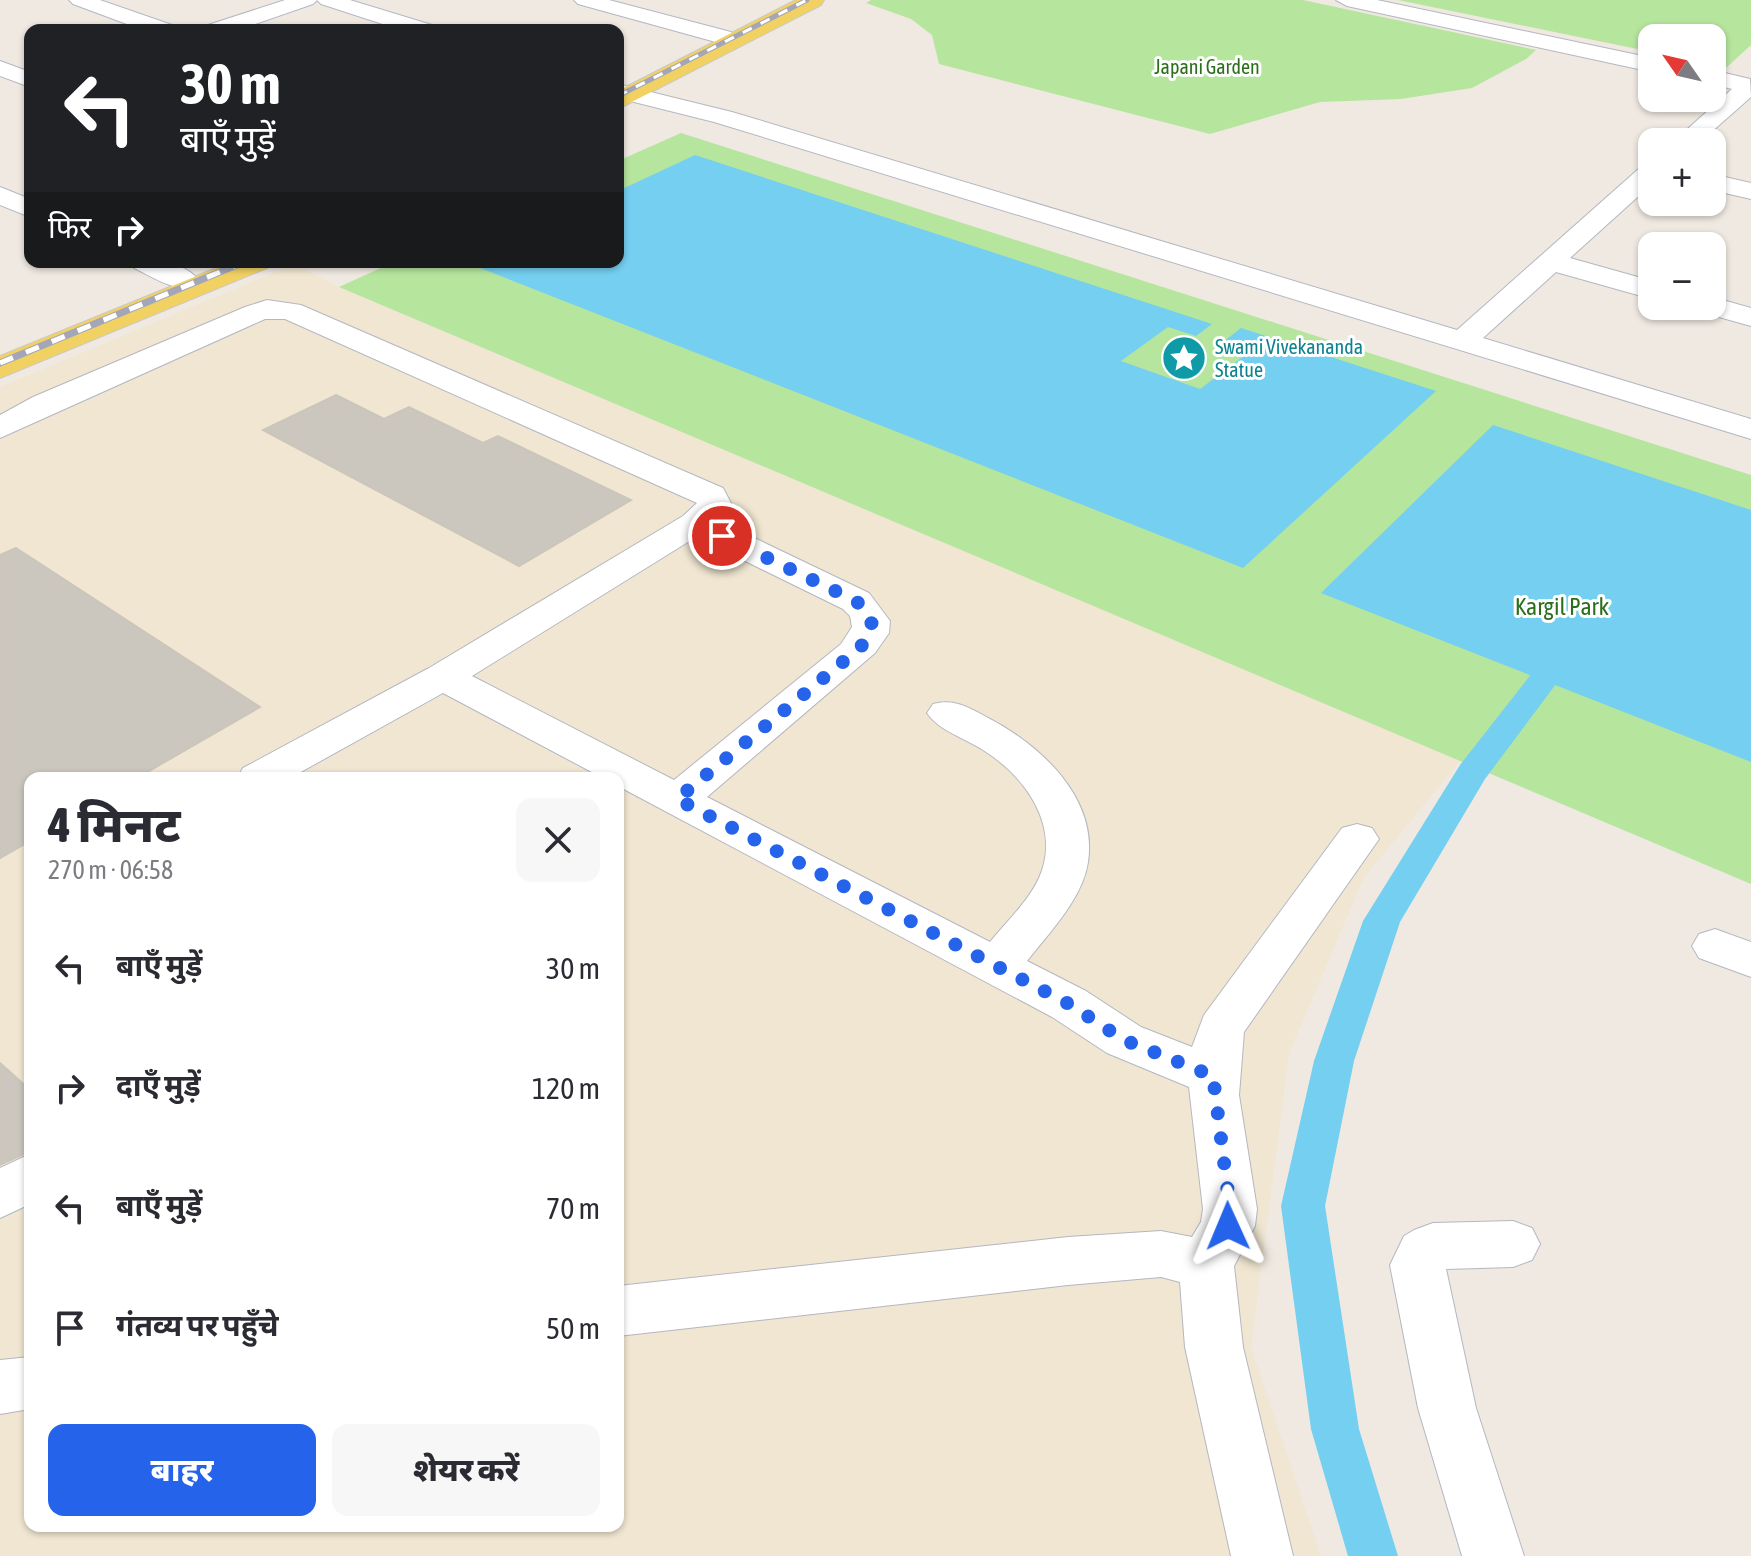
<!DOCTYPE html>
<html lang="hi">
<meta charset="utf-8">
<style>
:root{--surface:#fff;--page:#f7f7f7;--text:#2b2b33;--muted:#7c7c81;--accent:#2563eb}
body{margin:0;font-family:"Asap Condensed","Noto Sans Devanagari",sans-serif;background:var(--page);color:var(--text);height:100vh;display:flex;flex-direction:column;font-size:30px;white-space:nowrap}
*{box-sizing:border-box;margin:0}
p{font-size:26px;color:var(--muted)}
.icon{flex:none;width:44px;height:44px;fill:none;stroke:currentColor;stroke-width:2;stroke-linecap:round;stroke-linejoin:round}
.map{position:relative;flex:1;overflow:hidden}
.drawer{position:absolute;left:24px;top:772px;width:600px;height:760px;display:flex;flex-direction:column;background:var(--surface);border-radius:16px;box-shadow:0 2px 6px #0004}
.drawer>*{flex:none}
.hud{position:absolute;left:24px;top:24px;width:600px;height:244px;border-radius:16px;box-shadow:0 2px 6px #0004;background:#202124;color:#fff;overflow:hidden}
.needle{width:52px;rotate:304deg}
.fabs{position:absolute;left:1638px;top:24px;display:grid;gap:16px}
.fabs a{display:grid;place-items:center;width:88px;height:88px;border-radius:16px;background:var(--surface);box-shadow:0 2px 6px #0004;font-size:40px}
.pin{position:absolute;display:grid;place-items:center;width:68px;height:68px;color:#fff;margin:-34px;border:4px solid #fff;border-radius:50%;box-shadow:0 2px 8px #0007}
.me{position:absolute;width:88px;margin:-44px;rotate:359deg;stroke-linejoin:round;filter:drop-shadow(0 0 6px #0008)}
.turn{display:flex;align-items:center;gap:28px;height:168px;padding:0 24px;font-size:36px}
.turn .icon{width:104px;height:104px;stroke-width:2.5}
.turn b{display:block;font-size:56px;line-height:68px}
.then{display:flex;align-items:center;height:76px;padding:0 24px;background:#0003;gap:16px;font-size:30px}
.round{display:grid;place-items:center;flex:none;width:84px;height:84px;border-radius:16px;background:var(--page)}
.headline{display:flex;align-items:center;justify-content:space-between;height:136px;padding:0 24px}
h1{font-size:48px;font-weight:800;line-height:60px}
.primary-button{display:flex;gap:16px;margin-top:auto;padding:16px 24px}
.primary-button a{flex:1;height:92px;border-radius:16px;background:var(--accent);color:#fff;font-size:32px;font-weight:800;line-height:92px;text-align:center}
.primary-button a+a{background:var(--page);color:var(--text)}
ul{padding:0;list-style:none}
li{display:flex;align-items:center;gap:24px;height:120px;padding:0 24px}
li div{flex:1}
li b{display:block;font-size:30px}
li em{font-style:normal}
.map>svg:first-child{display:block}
</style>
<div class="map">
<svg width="1751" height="1556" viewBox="0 0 1751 1556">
<rect width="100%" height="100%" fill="#efe9e1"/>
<!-- education -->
<path fill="#f0e6d1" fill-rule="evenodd" d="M 295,264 L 339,287 L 1460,761 L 1364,877 L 1289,1053 L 1251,1347 L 1321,1556 L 0,1556 L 0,387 ZM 30,778 L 618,778 L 618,1526 L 30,1526 Z"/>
<!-- green -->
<g fill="#b6e59e">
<path d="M 871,0 L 1303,0 L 1536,50 L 1526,59 L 1472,88 L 1401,99 L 1320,102 L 1210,134 L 939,64 L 932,35 L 911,19 L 866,3 Z"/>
<path d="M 1398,0 L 1751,0 L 1751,45 L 1727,67 L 1712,64 L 1712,38 L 1652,38 L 1652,52 Z"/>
<path d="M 681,133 L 1751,475 L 1751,884 L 339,287 L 394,262 L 618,262 L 618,161 Z"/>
</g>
<!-- water -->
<g fill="#75cff0">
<path d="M 695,155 L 1212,324 L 1196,336 L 1168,327 L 1121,361 L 1200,389 L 1245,355 L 1219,345 L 1241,328 L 1436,391 L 1243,568 L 465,262 L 618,262 L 618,191 Z"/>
<path d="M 1493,425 L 1751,510 L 1751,762 L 1321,593 Z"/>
</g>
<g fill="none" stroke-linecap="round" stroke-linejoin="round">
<!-- canal -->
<path fill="#75cff0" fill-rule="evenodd" d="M 1543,670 L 1554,673 L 1559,680 L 1485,779 L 1400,922 L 1354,1061 L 1325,1206 L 1359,1429 L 1398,1556 L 1348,1556 L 1311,1429 L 1281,1206 L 1314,1061 L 1363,921 L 1460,765 L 1532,673 Z"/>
</g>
<!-- building -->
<g fill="#cbc7bf" stroke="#cbc5ba" stroke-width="2">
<path d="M 336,395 L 384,419 L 409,407 L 483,443 L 498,436 L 631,500 L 519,566 L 263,430 Z"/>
<path d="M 16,548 L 260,707 L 137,778 L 30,778 L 30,841 L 0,858 L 0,555 Z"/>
<path d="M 0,1063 L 30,1090 L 30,1151 L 0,1165 Z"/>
</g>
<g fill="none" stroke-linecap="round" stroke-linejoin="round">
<!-- minor casing -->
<g stroke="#b4b7c1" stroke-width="2">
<g id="minor">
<path d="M 69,0 L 100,0 L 172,25 L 175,30 L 143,30 L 73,4 Z"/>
<path d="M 285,0 L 317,0 L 313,4 L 238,30 L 205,30 L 208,25 Z"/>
<path d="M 317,0 L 350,0 L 432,25 L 435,30 L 401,30 L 321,4 Z"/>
<path d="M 574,0 L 609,0 L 731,32 L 734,37 L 723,44 L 578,4 Z"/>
<path d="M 1336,0 L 1377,0 L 1652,58 L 1652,72 L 1347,6 Z"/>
<path d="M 0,61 L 30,72 L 30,87 L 0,76 Z"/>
<path d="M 1712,70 L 1750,79 L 1751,97 L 1700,142 L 1673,142 L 1732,89 L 1712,84 Z"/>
<path d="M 618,84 L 732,112 L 1457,330 L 1643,165 L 1652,162 L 1652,184 L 1570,258 L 1652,281 L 1652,299 L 1556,272 L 1483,338 L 1751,419 L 1751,439 L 714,122 L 618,98 Z"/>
<path d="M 1712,174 L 1751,183 L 1751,199 L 1712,190 Z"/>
<path d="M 0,187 L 30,199 L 30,217 L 0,205 Z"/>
<path d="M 130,262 C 153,262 185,260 199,281 L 195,287 C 174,292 153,277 134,268 Z"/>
<path d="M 1712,297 L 1751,308 L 1751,326 L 1701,312 L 1696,306 L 1712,306 Z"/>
<path d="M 267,300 L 301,305 L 723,488 L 731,503 L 719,521 L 869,593 L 890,621 L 889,633 L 875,653 L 707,797 L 990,942 C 1006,922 1028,902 1039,878 C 1062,827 1025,776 983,750 C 965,738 939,731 927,713 L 933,704 C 955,698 970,708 990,719 C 1041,746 1098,798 1088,862 C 1083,898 1049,933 1027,961 L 1086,991 L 1141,1027 L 1192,1047 L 1204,1015 L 1342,828 L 1357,824 L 1372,828 L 1379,839 L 1244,1032 L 1239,1095 L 1257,1209 L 1255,1226 L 1234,1266 L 1243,1347 L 1293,1556 L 1231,1556 L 1185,1347 L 1180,1282 L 1161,1277 L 1068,1285 L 618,1336 L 618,1286 L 1068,1237 L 1161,1231 L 1192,1237 L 1201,1222 L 1203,1209 L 1189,1087 L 1107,1053 L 1052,1017 L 618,786 L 618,778 L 603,778 L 443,693 L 290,778 L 237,778 L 243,768 L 429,668 L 683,516 L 697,503 L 285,319 L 265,319 L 0,438 L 0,415 L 33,397 L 245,307 ZM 696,537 L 843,609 L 850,616 L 852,627 L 841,644 L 674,780 L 472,676 Z"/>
<path d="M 1715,929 L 1751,942 L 1751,977 L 1699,958 L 1692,946 L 1699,934 Z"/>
<path d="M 30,1154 L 30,1204 L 0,1218 L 0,1168 Z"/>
<path d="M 1513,1221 L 1532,1228 L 1540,1244 L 1532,1260 L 1513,1267 L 1446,1269 L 1476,1408 L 1524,1556 L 1462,1556 L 1418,1408 L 1390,1265 L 1404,1236 L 1414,1230 L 1433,1223 Z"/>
<path d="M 30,1357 L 30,1409 L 0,1414 L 0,1360 Z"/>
</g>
</g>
<!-- major casing -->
<g stroke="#c9c9c9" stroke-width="2">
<g id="major">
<path d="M 796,0 L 824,0 L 821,5 L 618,109 L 618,91 Z"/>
<path d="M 231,262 L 272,262 L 267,268 L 0,378 L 0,356 Z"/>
</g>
</g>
<!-- minor -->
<use href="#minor" fill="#fff" fill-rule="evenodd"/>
<!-- major -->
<use href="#major" fill="#f2d163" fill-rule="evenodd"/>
<!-- rail-far1 casing -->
<g stroke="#a3a6b8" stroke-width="5">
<path id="rail-far1" d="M 618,96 L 807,0"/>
</g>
<!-- rail casing -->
<g stroke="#a3a6b8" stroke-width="7">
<path id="rail" d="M 0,363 L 244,262"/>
</g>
<!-- rail-far1 -->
<use href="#rail-far1" stroke="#fff" stroke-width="3" stroke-dasharray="10" stroke-linecap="butt"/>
<!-- rail -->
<use href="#rail" stroke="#fff" stroke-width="5" stroke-dasharray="14" stroke-linecap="butt"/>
</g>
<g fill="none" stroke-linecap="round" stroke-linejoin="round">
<!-- route -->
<path stroke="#2563eb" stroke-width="14" stroke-dasharray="0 25.2" d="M 722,536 L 856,601 C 879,621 875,634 855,652 L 677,799 L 1069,1004 L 1124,1040 L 1213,1076 L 1230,1209 L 1228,1226"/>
</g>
<!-- icons -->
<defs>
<g id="sight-disc" transform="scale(2.3)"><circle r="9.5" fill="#0f9aa8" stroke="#fff"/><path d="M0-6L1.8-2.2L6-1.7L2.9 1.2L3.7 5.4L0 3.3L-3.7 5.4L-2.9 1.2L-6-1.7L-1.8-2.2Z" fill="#fff"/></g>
</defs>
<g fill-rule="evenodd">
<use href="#sight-disc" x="1184" y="358"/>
</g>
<g text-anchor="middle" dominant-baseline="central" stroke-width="6" stroke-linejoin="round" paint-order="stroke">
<!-- far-park labels -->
<g font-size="20" fill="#2c6e1b" stroke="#fff">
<text x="1207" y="66">Japani Garden</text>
</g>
<!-- far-culture labels -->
<g font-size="20" fill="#0d838f" stroke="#fff" text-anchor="start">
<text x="1215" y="346">Swami Vivekananda<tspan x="1215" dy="23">Statue</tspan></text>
</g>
<!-- park labels -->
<g font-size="24" fill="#2c6e1b" stroke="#fff">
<text x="1562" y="606">Kargil Park</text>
</g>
</g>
</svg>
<div class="fabs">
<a><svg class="needle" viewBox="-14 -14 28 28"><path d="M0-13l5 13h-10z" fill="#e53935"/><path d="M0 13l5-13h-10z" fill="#7c7c81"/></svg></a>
<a>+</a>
<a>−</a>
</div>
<div class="pin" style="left:722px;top:536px;background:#d93025"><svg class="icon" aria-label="arrive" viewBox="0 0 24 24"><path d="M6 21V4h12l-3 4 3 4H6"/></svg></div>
<svg class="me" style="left:1228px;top:1226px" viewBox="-20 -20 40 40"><path d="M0-17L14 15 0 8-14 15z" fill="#2563eb" stroke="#fff" stroke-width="4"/></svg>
<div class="hud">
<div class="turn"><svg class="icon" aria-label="left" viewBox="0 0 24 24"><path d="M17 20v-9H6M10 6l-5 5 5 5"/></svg><div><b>30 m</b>बाएँ मुड़ें</div></div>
<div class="then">फिर<svg class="icon" aria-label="right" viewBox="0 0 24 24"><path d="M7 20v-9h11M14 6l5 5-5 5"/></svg></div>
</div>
<section class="drawer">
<div class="headline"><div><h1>4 मिनट</h1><p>270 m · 06:58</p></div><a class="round"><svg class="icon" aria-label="close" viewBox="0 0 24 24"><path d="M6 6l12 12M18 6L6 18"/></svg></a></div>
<ul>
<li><svg class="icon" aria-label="left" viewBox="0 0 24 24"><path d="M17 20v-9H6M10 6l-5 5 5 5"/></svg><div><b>बाएँ मुड़ें</b></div><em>30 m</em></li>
<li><svg class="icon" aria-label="right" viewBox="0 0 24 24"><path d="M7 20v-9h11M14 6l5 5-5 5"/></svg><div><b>दाएँ मुड़ें</b></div><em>120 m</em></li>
<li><svg class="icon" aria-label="left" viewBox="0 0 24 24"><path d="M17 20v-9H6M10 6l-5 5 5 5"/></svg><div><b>बाएँ मुड़ें</b></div><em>70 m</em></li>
<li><svg class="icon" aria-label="arrive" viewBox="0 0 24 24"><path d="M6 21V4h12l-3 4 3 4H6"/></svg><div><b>गंतव्य पर पहुँचे</b></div><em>50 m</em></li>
</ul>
<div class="primary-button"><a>बाहर</a><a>शेयर करें</a></div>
</section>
</div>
